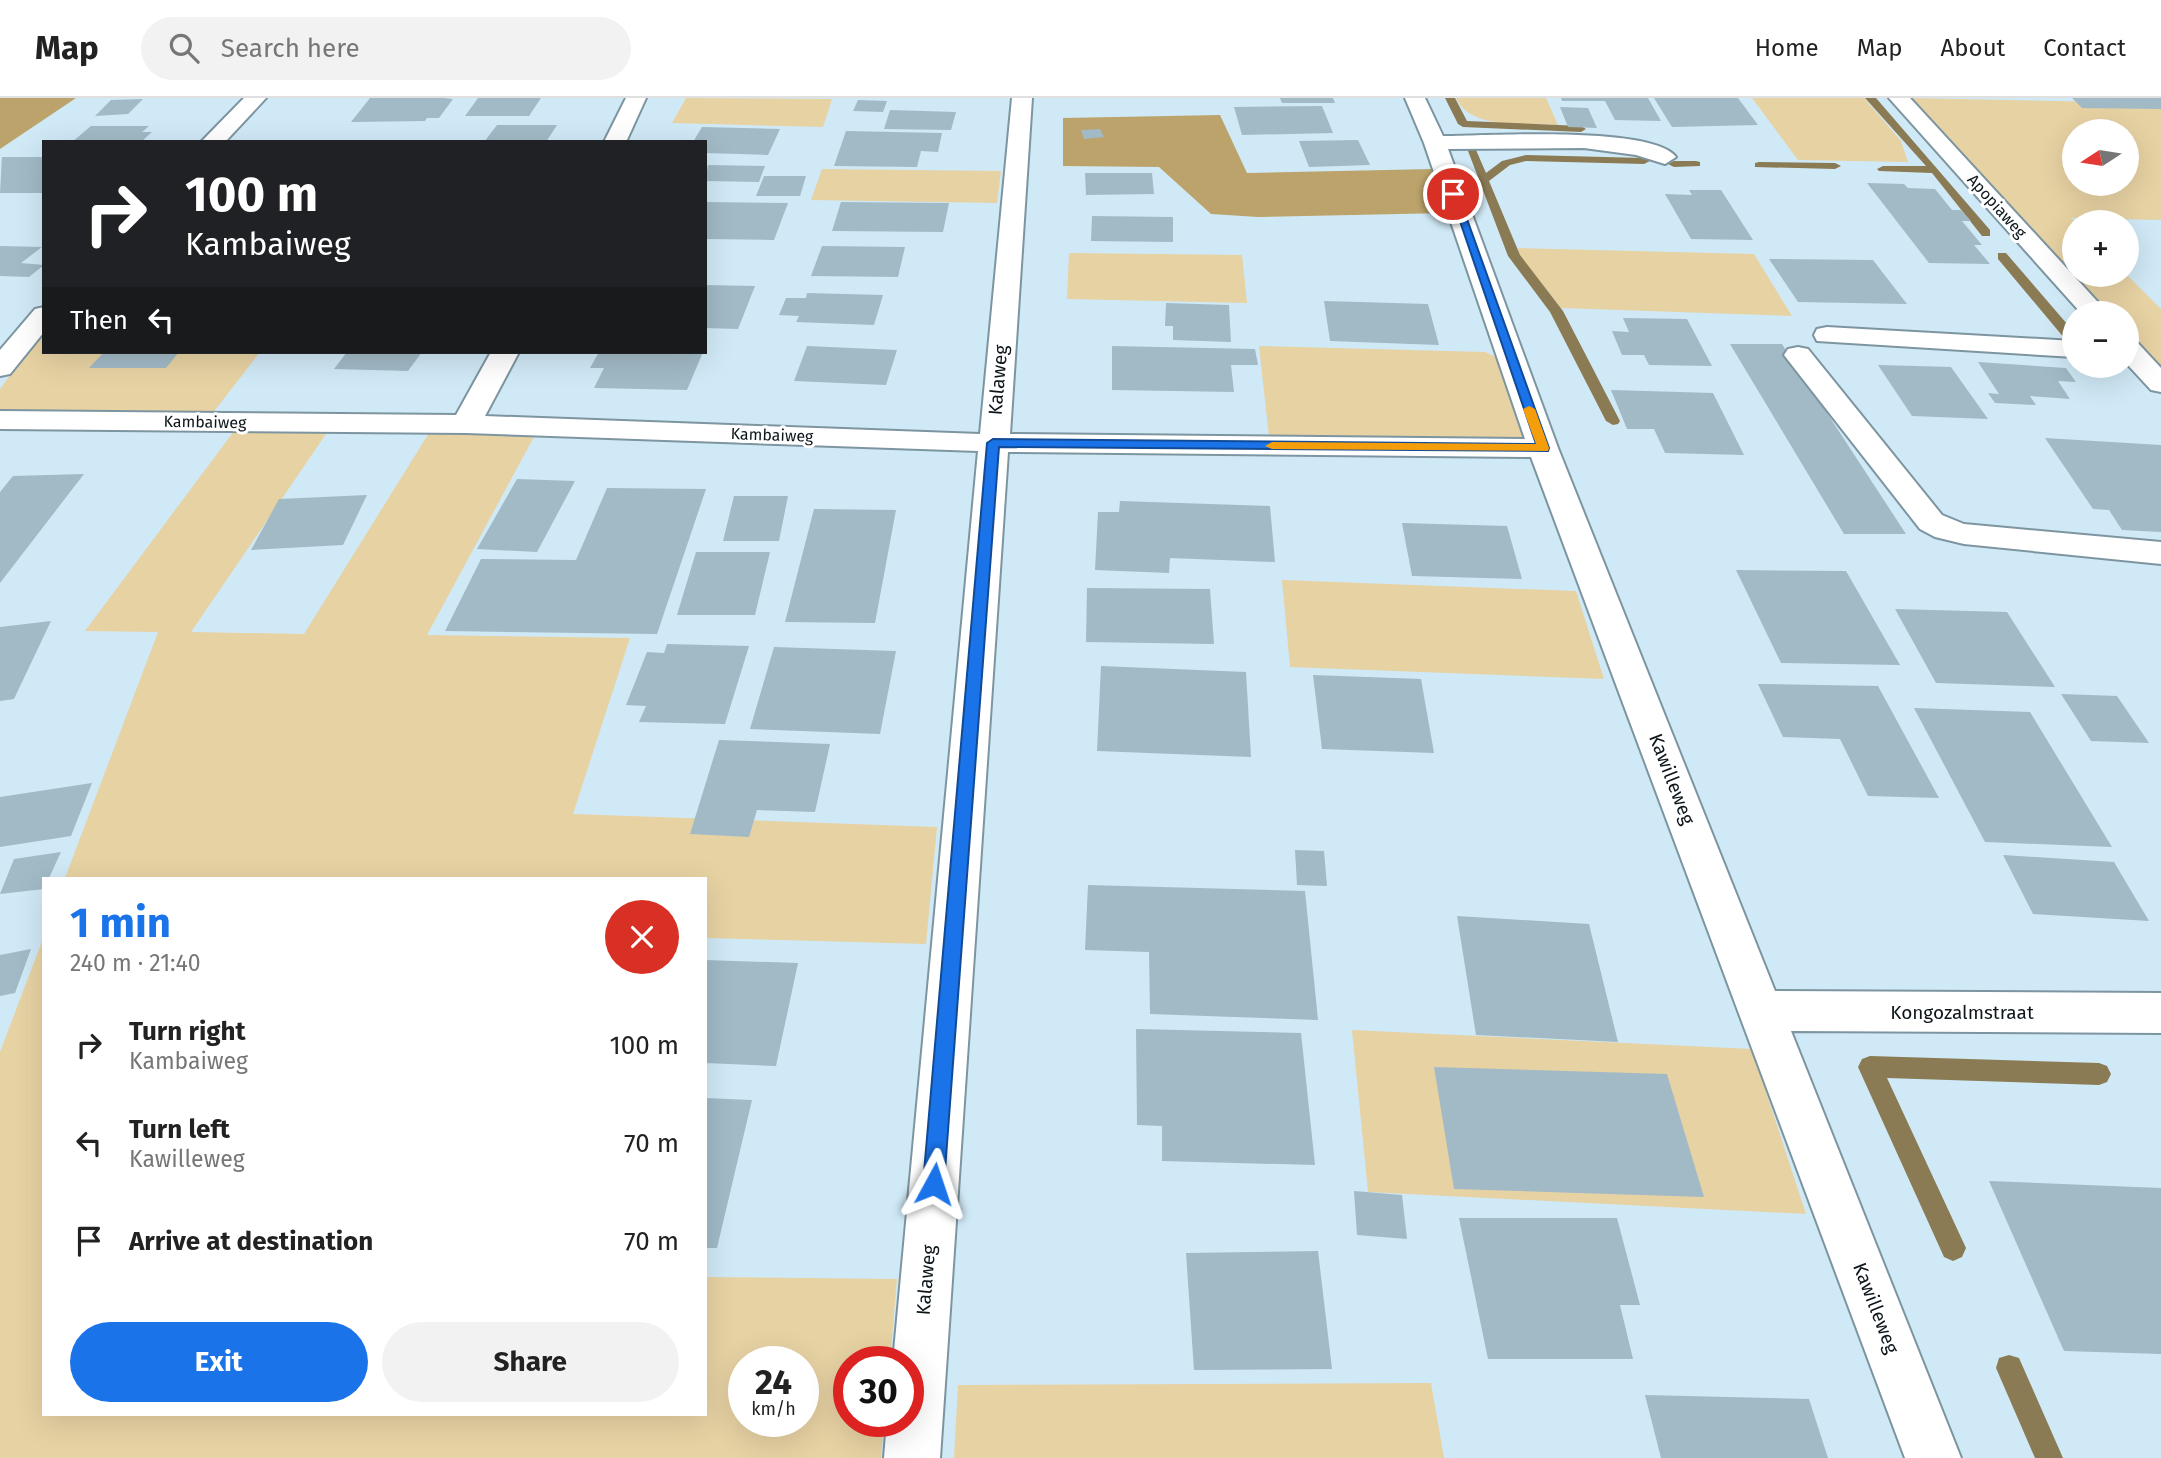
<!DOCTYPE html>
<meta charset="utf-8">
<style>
:root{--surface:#fff;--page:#f2f2f2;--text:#222;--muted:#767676;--line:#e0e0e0;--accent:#1a73e8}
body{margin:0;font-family:"Fira Sans",sans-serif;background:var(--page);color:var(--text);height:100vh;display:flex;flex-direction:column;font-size:26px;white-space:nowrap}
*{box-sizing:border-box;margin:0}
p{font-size:23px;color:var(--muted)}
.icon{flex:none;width:38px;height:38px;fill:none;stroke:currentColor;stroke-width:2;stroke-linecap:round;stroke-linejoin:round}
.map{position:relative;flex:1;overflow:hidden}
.details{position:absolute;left:42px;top:779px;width:665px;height:539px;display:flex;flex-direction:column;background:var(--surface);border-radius:0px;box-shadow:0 7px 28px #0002}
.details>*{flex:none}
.top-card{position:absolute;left:42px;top:42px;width:665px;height:214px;border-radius:0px;box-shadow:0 7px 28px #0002;background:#202124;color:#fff;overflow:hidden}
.needle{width:46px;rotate:258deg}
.fabs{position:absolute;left:2062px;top:21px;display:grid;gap:14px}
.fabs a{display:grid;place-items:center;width:77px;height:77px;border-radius:50%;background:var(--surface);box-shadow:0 7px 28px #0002;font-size:35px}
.speed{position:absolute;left:728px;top:1248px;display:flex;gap:14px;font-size:35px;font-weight:700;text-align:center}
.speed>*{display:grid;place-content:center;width:91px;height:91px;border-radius:50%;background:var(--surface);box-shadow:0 7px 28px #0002;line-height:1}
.speed small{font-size:18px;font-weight:400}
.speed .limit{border:10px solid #d22;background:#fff;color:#111}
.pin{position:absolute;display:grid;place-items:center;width:60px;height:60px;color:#fff;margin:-30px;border:4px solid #fff;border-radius:50%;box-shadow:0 2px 7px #0007}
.me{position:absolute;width:77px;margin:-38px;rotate:5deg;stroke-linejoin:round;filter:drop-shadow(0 0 5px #0008)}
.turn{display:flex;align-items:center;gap:24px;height:147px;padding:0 28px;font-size:32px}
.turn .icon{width:91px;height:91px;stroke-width:2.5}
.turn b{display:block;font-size:49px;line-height:60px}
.then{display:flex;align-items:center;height:66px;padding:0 28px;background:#0003;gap:14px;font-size:26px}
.round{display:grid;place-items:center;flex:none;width:74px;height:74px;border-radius:37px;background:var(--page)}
.headline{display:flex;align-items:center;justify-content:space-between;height:119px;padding:0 28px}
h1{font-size:42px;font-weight:700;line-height:52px;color:var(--accent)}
.cta{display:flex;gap:14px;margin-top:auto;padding:14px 28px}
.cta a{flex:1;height:80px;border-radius:42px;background:var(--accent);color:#fff;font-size:28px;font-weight:700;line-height:80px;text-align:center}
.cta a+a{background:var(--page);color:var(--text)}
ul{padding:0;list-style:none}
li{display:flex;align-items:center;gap:21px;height:98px;padding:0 28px}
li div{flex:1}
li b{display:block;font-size:26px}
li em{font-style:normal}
header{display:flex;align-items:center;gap:42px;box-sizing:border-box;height:98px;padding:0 35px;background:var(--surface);border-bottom:2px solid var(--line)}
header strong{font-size:33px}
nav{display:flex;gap:38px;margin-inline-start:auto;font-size:24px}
.search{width:490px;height:63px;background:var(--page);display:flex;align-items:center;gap:18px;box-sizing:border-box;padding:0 24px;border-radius:38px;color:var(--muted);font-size:26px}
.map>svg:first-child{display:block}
</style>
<header>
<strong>Map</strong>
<div class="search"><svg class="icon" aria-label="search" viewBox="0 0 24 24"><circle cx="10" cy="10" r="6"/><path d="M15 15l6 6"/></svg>Search here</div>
<nav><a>Home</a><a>Map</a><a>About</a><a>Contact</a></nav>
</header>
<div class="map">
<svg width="2161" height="1360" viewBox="0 0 2161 1360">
<rect width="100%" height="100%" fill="#d0e9f6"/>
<!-- green -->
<g fill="#e7d2a3" fill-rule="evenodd">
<path d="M 686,0 L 832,1 L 823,29 L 672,25 Z"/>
<path d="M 1456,0 L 1546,0 L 1558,27 C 1528,25 1471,33 1456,0 Z"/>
<path d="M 1752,0 L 1864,0 L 1901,43 L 1908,64 L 1798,62 Z"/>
<path d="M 1908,0 L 2161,5 L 2161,122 L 2071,120 L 2076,124 L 2074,177 L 2126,176 L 2161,211 L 2161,273 L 2126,235 L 2126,215 L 2108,215 ZM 2074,33 L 2126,33 L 2126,86 L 2074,86 Z"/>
<path d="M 822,71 L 823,71 L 1001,73 L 997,105 L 811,102 Z"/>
<path d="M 1518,150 L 1754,156 L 1792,218 L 1561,210 L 1519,157 Z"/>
<path d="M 1069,155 L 1242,157 L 1247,205 L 1067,201 Z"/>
<path d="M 44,231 L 44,254 L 260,254 L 212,316 L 8,316 L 0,311 L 0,291 Z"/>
<path d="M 1259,248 L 1485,254 L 1499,260 L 1523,339 L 1511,343 L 1269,339 Z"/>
<path d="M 234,333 L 328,333 L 191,534 L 304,536 L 429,335 L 535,337 L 427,537 L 630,540 L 573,716 L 937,729 L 926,846 L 705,840 L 705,780 L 65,780 L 158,534 L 85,533 Z"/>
<path d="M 1282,482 L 1576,493 L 1604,581 L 1290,569 Z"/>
<path d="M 44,838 L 44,1316 L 705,1316 L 705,1179 L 897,1181 L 890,1263 L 849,1264 L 849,1323 L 884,1323 L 881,1360 L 0,1360 L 0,954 ZM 744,1264 L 803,1264 L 803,1323 L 744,1323 Z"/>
<path d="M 1352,932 L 1752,951 L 1806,1116 L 1368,1094 Z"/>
<path d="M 1431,1285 L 1444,1360 L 954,1360 L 958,1287 Z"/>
</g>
<!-- forest -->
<g fill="#bca36b">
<path d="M 0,0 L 76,0 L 0,51 Z"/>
<path d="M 1220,17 L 1247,75 L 1432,71 L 1447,115 L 1258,119 L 1211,116 L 1159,69 L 1063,68 L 1063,20 Z"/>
</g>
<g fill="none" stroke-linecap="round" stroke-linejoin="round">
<!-- stream -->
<g fill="#8a7b54" fill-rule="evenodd">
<path d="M 1445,0 L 1455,0 L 1467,23 L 1581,28 L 1586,31 L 1581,34 L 1463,29 L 1458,26 Z"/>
<path d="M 1865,0 L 1876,0 L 1990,132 L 1990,138 L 1982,138 L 1932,75 L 1879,73 L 1877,71 L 1883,68 L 1926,68 Z"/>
<path d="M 1465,45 L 1473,45 L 1486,75 L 1502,63 L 1526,57 L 1644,60 L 1650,63 L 1644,66 L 1526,63 L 1510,67 L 1489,83 L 1520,157 L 1563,213 L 1620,323 L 1618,326 L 1613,327 L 1606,323 L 1550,214 L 1508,158 Z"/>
<path d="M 1696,63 L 1700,64 L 1700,68 L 1674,69 L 1668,66 L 1674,63 Z"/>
<path d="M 1759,64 L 1835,65 L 1841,68 L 1835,71 L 1755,69 L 1755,65 Z"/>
<path d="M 1998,155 L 2006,155 L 2074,234 L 2074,241 L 2065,241 L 1998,161 Z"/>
<path d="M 1870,958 L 2099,965 L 2107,968 L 2111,976 L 2107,984 L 2099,987 L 1887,980 L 1966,1150 L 1962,1159 L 1953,1163 L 1944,1159 L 1858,969 L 1862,961 Z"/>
<path d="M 2009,1257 L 2019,1260 L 2063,1360 L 2035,1360 L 1996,1270 L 1999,1260 Z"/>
</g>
</g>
<!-- building -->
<g fill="#a1bac6">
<path d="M 370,0 L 444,0 L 453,1 L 439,20 L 427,20 L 425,23 L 351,24 Z"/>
<path d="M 478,0 L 541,0 L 529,18 L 465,18 Z"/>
<path d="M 1280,0 L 1333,0 L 1335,5 L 1282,5 Z"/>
<path d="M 1561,0 L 1648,0 L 1661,23 L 1615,22 L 1605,3 L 1562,3 Z"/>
<path d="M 1654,0 L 1738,0 L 1758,27 L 1672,29 Z"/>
<path d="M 2072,0 L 2161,0 L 2161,11 L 2082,10 Z"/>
<path d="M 143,1 L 128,16 L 95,18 L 111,2 Z"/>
<path d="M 858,2 L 887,3 L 883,14 L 853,13 Z"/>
<path d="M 1322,8 L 1333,35 L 1242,37 L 1234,9 Z"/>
<path d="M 1560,9 L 1588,10 L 1597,30 L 1568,29 Z"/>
<path d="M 890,12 L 956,14 L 951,32 L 884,31 Z"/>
<path d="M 497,27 L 557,27 L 546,44 L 484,44 Z"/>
<path d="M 91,28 L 149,28 L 142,34 L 152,34 L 141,44 L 72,44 Z"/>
<path d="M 702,29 L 780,31 L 768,57 L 705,55 L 705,44 L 693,44 Z"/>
<path d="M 1100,31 L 1104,39 L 1084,41 L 1081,32 Z"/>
<path d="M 846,33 L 942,35 L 938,54 L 921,53 L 917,69 L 834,68 Z"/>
<path d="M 1358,42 L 1370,67 L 1309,69 L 1299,43 Z"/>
<path d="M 2,59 L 44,59 L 44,95 L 0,95 Z"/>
<path d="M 708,67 L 765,68 L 759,84 L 705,83 Z"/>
<path d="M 1085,75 L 1152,75 L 1154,96 L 1086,97 Z"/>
<path d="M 764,78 L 806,78 L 800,98 L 756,98 Z"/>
<path d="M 1867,85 L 1904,86 L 1908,90 L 1935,91 L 1952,112 L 1961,112 L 1971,123 L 1962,123 L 1982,147 L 1974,147 L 1990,166 L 1929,165 Z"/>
<path d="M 1689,92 L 1721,92 L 1753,142 L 1691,141 L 1665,96 L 1692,97 Z"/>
<path d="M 705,104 L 788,105 L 774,142 L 705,141 Z"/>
<path d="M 841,104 L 949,105 L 943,134 L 832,133 Z"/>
<path d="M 1092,118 L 1173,119 L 1173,144 L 1091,143 Z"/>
<path d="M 0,148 L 42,149 L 21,165 L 44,167 L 29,179 L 0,178 Z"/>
<path d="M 822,148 L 905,149 L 898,179 L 811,178 Z"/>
<path d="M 1769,161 L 1873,162 L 1907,206 L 1798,204 Z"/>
<path d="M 705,187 L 755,188 L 738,231 L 705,230 Z"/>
<path d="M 807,195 L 883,197 L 874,227 L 796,224 L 799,218 L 779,217 L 786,200 L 806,200 Z"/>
<path d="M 1324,203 L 1428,206 L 1439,247 L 1330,243 Z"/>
<path d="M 1166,205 L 1229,207 L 1231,244 L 1173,242 L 1173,228 L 1165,228 Z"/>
<path d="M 1623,220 L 1687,221 L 1712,268 L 1649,267 L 1644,257 L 1622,257 L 1612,233 L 1629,234 Z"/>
<path d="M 1730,246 L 1782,246 L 1906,436 L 1844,436 Z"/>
<path d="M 807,248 L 897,252 L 886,287 L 794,283 Z"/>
<path d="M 1112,248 L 1255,251 L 1258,267 L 1231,267 L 1234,294 L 1112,292 Z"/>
<path d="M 104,254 L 179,254 L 166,270 L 89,270 Z"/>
<path d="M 347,254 L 422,254 L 408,273 L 334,271 Z"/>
<path d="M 599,254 L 703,254 L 687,292 L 594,290 L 604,270 L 590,270 Z"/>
<path d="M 1978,264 L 2066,270 L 2076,284 L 2058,283 L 2070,301 L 2030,298 L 2036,307 L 1995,305 L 1988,295 L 1999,296 Z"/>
<path d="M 1878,267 L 1951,269 L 1988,321 L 1912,318 Z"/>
<path d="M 1611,292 L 1713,295 L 1744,357 L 1665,355 L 1654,331 L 1627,331 Z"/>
<path d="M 2045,340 L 2161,347 L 2161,434 L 2122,432 L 2109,412 L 2093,411 Z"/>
<path d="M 84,376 L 0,485 L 0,394 L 13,378 Z"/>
<path d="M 517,381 L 575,383 L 537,454 L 477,451 Z"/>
<path d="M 607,390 L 706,391 L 657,536 L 445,533 L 481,461 L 576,462 Z"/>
<path d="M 367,397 L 343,447 L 251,452 L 279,401 Z"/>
<path d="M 734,398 L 788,398 L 779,443 L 723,443 Z"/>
<path d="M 1120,403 L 1270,408 L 1275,464 L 1170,460 L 1169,475 L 1095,472 L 1098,414 L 1119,414 Z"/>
<path d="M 814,411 L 896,412 L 875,525 L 785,524 Z"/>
<path d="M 1402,425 L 1507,428 L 1522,481 L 1412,478 Z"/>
<path d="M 696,454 L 770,454 L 755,517 L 677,517 Z"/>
<path d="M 1736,472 L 1846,473 L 1900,567 L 1781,565 Z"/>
<path d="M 1087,490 L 1210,491 L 1214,546 L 1086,544 Z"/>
<path d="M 1895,511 L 2007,514 L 2055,589 L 1936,585 Z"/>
<path d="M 51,523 L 14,601 L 0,603 L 0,529 Z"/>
<path d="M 667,546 L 749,548 L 725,626 L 639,624 L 646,608 L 626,607 L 647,554 L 664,555 Z"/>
<path d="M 774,549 L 896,553 L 880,636 L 750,631 Z"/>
<path d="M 1101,568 L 1246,574 L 1251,659 L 1097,653 Z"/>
<path d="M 1313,577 L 1421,581 L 1434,655 L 1322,651 Z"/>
<path d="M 1758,586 L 1878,588 L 1939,700 L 1868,698 L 1840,641 L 1783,639 Z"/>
<path d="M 2061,596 L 2117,598 L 2149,645 L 2091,643 Z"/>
<path d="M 1914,610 L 2030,614 L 2112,749 L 1985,744 Z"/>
<path d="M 719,642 L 830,646 L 815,714 L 757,712 L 749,739 L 690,736 Z"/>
<path d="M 92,685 L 71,738 L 0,749 L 0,699 Z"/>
<path d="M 1295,752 L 1324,753 L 1327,788 L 1297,787 Z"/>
<path d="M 61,754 L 49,780 L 44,780 L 44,791 L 0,796 L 14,761 Z"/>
<path d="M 2003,757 L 2114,764 L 2149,823 L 2033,816 Z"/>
<path d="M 1088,787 L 1305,793 L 1318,922 L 1150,916 L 1149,854 L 1085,852 Z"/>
<path d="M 1457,818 L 1589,826 L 1618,944 L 1476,937 Z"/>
<path d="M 31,851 L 15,895 L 0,898 L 0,857 Z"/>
<path d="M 705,862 L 798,865 L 776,968 L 705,965 Z"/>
<path d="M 1136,931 L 1301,935 L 1315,1067 L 1162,1063 L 1162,1028 L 1137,1027 Z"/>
<path d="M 1434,969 L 1667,976 L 1704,1099 L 1454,1091 Z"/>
<path d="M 705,1000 L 752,1002 L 717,1150 L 705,1150 Z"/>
<path d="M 1989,1083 L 2161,1090 L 2161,1256 L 2064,1253 Z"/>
<path d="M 1354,1093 L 1402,1097 L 1407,1141 L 1357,1137 Z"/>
<path d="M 1459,1120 L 1617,1120 L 1640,1207 L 1620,1207 L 1633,1261 L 1488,1261 Z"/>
<path d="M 1318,1153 L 1332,1271 L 1194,1272 L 1186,1155 Z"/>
<path d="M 1645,1297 L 1809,1301 L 1828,1360 L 1661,1360 Z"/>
</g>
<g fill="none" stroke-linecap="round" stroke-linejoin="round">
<!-- minor casing -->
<g stroke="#7d95a0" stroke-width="4">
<g id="minor">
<path d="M 244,0 L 266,0 L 225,44 L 201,44 Z"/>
<path d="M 626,0 L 646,0 L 626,44 L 604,44 Z"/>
<path d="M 1012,0 L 1032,0 L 1010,336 L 1525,341 L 1424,45 L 1405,0 L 1425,0 L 1443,38 C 1483,38 1654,27 1676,59 L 1665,66 L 1636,57 L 1584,50 L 1448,51 L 1558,350 L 1775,893 L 2161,895 L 2161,935 L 1791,933 L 1961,1360 L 1905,1360 L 1531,359 L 1008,354 L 940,1360 L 884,1360 L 887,1323 L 908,1323 L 908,1264 L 893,1264 L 978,353 L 466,335 L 0,331 L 0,313 L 456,317 L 491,254 L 519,254 L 485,318 L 980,336 Z"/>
<path d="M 1889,0 L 1910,0 L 2108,215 L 2081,215 Z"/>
<path d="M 44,209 L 44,234 L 10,276 L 0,278 L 0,252 L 35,211 Z"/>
<path d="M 1827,229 L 2074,243 L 2074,259 L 1817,243 L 1814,237 L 1817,231 Z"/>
<path d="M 2126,241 L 2136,243 L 2161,270 L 2161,294 L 2151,292 L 2126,265 Z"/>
<path d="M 1798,249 L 1808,251 L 1942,417 L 1964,426 L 2161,444 L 2161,466 L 1964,446 L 1935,439 L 1920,431 L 1784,257 L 1788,251 Z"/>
</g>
</g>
<!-- minor -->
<use href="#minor" fill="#fff" fill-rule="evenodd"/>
</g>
<!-- route -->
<path fill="#1a73e8" stroke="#114b97" stroke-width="2" d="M 1450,94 L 1458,96 L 1549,350 L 1548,353 L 999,349 L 944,1086 L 941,1093 L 934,1096 L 926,1093 L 923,1086 L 987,345 L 993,341 L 1536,346 Z"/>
<!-- slow -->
<path fill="#f59e0b" d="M 1529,308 L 1535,311 L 1549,350 L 1548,353 L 1272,351 L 1265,348 L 1272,344 L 1536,346 L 1523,311 Z"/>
<g text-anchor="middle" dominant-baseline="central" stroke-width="6" stroke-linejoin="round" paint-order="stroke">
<!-- far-street labels -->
<g font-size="16" fill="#0d161a" stroke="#fff">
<text transform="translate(1997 108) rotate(48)">Apopiaweg</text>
<text transform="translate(205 324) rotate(1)">Kambaiweg</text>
<text transform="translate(772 337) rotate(2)">Kambaiweg</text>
</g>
<!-- street labels -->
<g font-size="19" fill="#0d161a" stroke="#fff">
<text transform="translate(998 282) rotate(-85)">Kalaweg</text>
<text transform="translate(1672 681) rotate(69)">Kawilleweg</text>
<text x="1962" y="914">Kongozalmstraat</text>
<text transform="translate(926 1182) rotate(-85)">Kalaweg</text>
<text transform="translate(1876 1210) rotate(69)">Kawilleweg</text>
</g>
</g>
</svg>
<div class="fabs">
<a><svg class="needle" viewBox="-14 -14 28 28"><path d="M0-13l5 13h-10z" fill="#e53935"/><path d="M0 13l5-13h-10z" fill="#767676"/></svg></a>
<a>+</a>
<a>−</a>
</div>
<div class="speed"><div>24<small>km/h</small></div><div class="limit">30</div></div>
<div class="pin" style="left:1453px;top:96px;background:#d93025"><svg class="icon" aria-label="arrive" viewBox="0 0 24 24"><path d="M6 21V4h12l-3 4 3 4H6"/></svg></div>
<svg class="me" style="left:934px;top:1086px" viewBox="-20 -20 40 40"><path d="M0-17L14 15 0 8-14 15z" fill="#1a73e8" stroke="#fff" stroke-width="4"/></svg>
<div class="top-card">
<div class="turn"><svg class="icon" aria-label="right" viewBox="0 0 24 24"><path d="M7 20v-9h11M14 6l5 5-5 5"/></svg><div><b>100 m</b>Kambaiweg</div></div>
<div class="then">Then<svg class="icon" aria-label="left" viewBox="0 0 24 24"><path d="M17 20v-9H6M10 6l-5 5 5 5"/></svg></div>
</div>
<section class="details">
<div class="headline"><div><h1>1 min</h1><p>240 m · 21:40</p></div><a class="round" style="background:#d93025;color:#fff"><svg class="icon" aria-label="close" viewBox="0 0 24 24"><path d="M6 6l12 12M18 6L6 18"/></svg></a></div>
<ul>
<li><svg class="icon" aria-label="right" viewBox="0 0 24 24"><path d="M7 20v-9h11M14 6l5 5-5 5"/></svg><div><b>Turn right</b><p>Kambaiweg</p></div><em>100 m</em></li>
<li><svg class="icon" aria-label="left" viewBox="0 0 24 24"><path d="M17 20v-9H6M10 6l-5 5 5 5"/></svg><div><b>Turn left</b><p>Kawilleweg</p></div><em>70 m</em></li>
<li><svg class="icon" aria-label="arrive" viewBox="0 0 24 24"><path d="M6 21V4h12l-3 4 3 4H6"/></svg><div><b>Arrive at destination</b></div><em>70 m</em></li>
</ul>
<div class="cta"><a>Exit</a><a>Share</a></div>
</section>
</div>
